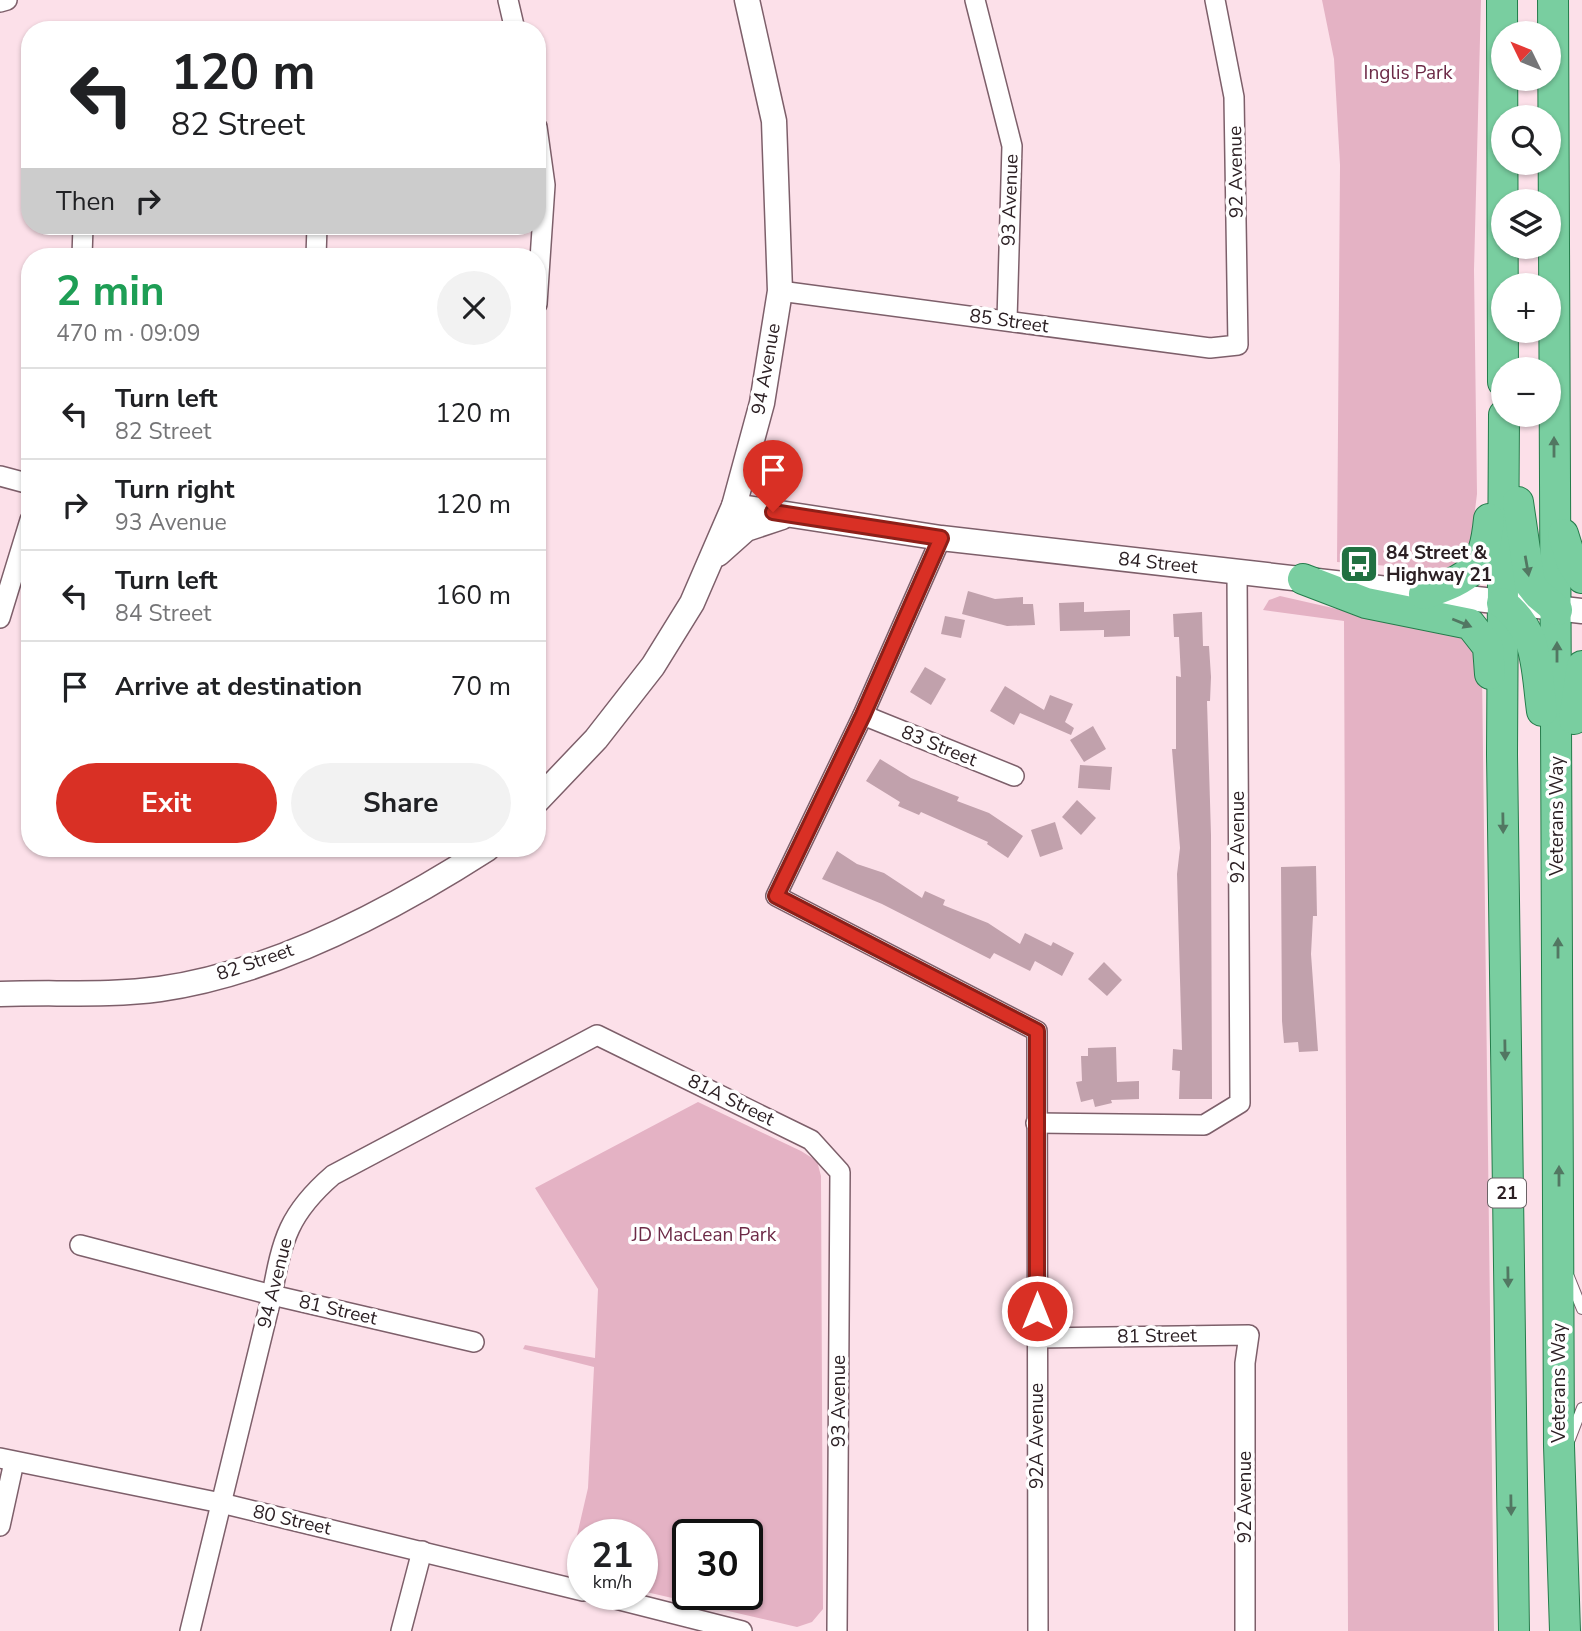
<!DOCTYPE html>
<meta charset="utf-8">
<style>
:root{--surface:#fff;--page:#f2f2f2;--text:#202124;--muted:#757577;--line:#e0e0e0;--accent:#d93025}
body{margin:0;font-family:"Nunito Sans",sans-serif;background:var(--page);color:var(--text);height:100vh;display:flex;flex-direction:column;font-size:26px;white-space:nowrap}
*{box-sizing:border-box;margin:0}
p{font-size:23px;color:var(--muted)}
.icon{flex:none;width:38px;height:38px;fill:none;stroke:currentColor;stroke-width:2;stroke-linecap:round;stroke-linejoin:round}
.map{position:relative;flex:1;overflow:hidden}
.drawer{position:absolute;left:21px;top:248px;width:525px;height:609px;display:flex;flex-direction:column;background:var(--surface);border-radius:28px;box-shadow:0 2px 5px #0004}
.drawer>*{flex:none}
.hud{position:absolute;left:21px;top:21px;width:525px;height:214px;border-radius:28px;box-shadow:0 2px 5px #0004;background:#fff;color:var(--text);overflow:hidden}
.needle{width:46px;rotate:313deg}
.fabs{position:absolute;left:1491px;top:21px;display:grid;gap:14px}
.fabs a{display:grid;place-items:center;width:70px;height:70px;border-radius:50%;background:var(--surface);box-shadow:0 2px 5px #0004;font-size:35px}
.speed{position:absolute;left:567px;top:1519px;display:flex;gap:14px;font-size:35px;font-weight:700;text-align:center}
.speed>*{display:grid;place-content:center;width:91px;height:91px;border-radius:50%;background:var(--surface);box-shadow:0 2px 5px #0004;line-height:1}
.speed small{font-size:18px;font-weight:400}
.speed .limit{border:4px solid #111;border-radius:10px;background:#fff;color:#111}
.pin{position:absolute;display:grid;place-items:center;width:60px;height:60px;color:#fff;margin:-72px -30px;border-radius:50% 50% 50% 0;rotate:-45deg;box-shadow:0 0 7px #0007}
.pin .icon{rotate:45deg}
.me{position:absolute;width:77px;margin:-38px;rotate:0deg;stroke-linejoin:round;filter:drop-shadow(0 0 5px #0008)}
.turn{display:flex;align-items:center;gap:24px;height:147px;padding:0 35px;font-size:32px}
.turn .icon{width:91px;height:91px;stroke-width:2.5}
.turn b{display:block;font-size:49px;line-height:60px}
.then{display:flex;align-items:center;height:66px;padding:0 35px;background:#0003;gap:14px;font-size:26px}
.round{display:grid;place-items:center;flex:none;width:74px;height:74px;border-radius:37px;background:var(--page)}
.summary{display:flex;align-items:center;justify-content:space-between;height:119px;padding:0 35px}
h1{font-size:42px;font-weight:700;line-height:52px;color:#1e9e55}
.button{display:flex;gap:14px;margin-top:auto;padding:14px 35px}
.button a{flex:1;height:80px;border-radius:42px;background:var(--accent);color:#fff;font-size:28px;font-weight:700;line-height:80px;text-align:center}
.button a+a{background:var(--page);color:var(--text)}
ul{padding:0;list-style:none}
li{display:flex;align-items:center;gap:21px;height:91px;padding:0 35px;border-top:2px solid var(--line)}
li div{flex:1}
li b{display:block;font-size:26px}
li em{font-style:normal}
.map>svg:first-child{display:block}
</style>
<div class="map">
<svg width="1582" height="1631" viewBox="0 0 1582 1631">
<rect width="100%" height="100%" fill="#fce0e9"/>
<!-- green -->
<g fill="#e4b2c4" fill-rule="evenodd">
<path d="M 1322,0 L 1481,0 L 1474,270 L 1477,494 L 1470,551 L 1459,566 L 1428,569 L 1337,562 L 1340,165 L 1334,59 Z"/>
<path d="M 1280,596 L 1346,611 L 1464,629 L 1482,672 L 1494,1631 L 1348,1631 L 1344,621 L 1263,610 L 1269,600 Z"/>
<path d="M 698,1102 L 801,1151 L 817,1161 L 821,1176 L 823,1609 L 812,1622 L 797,1627 L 642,1591 L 642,1535 L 583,1535 L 583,1577 L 568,1574 L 588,1488 L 594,1367 L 523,1349 L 525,1345 L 595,1358 L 598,1289 L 535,1188 ZM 688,1535 L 747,1535 L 747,1594 L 688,1594 Z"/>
</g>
<!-- building -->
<g fill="#c1a1ac">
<path d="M 968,591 L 995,599 L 1023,597 L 1023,604 L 1033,604 L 1035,625 L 1007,626 L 962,614 Z"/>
<path d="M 1084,602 L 1084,612 L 1130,610 L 1130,636 L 1104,637 L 1104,630 L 1060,631 L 1059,603 Z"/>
<path d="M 1202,612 L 1203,646 L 1209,646 L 1211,677 L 1210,701 L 1207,701 L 1211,835 L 1212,1099 L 1179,1099 L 1180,1071 L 1172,1070 L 1173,1049 L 1182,1050 L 1177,874 L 1180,848 L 1172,749 L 1176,749 L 1176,676 L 1181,677 L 1179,637 L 1174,637 L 1173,614 Z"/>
<path d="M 945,616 L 965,620 L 961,638 L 941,634 Z"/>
<path d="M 925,667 L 946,679 L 931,705 L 910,692 Z"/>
<path d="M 1005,686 L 1044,710 L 1050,695 L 1073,704 L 1065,722 L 1074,728 L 1071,735 L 1020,713 L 1014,725 L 990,711 Z"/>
<path d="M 1093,726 L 1106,749 L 1084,762 L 1070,740 Z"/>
<path d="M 880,759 L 911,778 L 959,797 L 957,801 L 989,813 L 1023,836 L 1008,858 L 987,844 L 988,842 L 921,812 L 919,815 L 898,806 L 900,802 L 866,781 Z"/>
<path d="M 1080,765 L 1112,767 L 1110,790 L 1078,788 Z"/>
<path d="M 1077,800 L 1096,818 L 1081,835 L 1062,817 Z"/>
<path d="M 1055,822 L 1063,849 L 1040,857 L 1031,830 Z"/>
<path d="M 837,851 L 857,864 L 884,873 L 922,898 L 925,891 L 945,900 L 943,905 L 988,923 L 1020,944 L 1025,933 L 1051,946 L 1053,942 L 1074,953 L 1062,976 L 1035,961 L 1030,971 L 994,953 L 990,959 L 882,904 L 822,879 Z"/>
<path d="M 1316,866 L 1317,916 L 1313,916 L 1311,954 L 1318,1051 L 1299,1052 L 1298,1042 L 1284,1043 L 1282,1021 L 1281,867 Z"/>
<path d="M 1104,962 L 1122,980 L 1107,996 L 1088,979 Z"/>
<path d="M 1116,1047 L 1117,1082 L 1139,1081 L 1139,1099 L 1111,1100 L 1112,1103 L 1095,1107 L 1093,1099 L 1081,1102 L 1076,1082 L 1082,1081 L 1081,1056 L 1088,1056 L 1088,1048 Z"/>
</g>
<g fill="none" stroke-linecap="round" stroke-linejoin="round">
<!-- service casing -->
<g stroke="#7d5f6a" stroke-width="12">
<g id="service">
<path d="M 1569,1277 L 1582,1309"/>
<path d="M 1570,1439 L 1582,1408"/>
</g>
</g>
<!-- minor casing -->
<g stroke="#7d5f6a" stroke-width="22">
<g id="minor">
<path d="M 508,0 L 515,30"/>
<path d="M 975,0 L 1012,146 L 1007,320"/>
<path d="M 0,2 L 7,0"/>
<path d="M 537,127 L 545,185 L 537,304"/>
<path d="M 82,257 L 83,226"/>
<path d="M 316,257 L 317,226"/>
<path d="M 780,291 L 1210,348 L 1238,345 L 1234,97 L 1215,0"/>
<path d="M 0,476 L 30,484"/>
<path d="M 941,538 L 863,715 L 776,896 L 1037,1031 L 1038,1631"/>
<path d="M 0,618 L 30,520"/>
<path d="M 863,715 L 1014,776"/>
<path d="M 1036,1123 L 1204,1125 L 1240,1103 L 1237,571"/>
<path d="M 80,1245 L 272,1295 L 474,1342"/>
<path d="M 1037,1338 L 1249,1335 L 1245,1363 L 1245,1631"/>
<path d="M 0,1458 L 221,1503 L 583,1591"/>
<path d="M 0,1526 L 14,1462"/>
<path d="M 596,1594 L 742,1631"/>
<path d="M 190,1631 L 272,1295 C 282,1239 289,1213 333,1175 L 597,1035 L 811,1140 L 840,1172 L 837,1631"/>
<path d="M 401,1631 L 422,1551"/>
</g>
</g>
<!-- tertiary casing -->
<g stroke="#7d5f6a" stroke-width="27">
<g id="tertiary">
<path d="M 734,506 L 941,538 L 1582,611"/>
<path d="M 718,554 L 746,529 L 782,517"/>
<path d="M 537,801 L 596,739 L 653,666 L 692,603 L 734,506 L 762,403 L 780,291 L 774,121 L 747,0"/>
<path d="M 0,994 C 53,992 108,996 160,989 C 274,973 392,910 487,849"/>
</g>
</g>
<!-- primary casing -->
<g stroke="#247c4b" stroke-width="32">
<g id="primary">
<path d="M 1502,0 L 1503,382"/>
<path d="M 1553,0 L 1559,1446 L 1565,1631"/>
<path d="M 1504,415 L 1502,754 L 1514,1631"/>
<path d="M 1518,502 L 1530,584 L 1538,594 L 1557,610"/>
<path d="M 1563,534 L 1572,563 L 1582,578"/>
<path d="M 1303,579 L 1366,603 L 1470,624 L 1488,647 L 1490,674"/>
<path d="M 1424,594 C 1471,577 1484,571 1489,519"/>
<path d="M 1502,603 C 1539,631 1536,668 1542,711"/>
<path d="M 1574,719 L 1582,666"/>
</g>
</g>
<!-- service -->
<use href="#service" stroke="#fff" stroke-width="10"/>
<!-- minor -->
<use href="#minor" stroke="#fff" stroke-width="19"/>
<!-- tertiary -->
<use href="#tertiary" stroke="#fff" stroke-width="24"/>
<!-- primary -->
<use href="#primary" stroke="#79cea0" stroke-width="30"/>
</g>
<!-- one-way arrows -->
<defs><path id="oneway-solid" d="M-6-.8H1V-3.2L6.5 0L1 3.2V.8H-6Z" transform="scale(1.75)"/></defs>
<g fill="#527762">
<use href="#oneway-solid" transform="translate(1554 447) rotate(-90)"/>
<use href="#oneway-solid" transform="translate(1527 566) rotate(80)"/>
<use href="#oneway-solid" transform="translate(1462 623) rotate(22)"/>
<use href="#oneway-solid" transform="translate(1557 652) rotate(-90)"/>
<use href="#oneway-solid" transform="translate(1503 823) rotate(89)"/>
<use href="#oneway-solid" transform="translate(1558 948) rotate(-90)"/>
<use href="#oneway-solid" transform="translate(1505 1050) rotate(89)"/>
<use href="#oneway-solid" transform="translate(1559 1176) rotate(-90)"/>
<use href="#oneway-solid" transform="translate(1508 1277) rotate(89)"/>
<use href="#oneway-solid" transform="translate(1511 1505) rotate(89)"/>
</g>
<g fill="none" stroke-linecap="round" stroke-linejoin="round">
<!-- route casing -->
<g stroke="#8d1f18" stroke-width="18">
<path id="route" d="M 773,512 L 941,538 L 863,715 L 776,896 L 1037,1031 L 1037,1311"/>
</g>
<!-- route -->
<use href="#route" stroke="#d93025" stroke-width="12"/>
</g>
<!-- icons -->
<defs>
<g id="bus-square" transform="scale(2.0125)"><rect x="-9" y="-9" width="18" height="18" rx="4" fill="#217141" stroke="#fff"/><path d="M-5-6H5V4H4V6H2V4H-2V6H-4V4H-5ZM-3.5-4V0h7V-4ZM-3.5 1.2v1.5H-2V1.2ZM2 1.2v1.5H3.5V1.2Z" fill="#fff"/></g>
</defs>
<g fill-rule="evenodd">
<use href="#bus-square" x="1359" y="564"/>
</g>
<g text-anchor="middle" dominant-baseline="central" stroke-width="7" stroke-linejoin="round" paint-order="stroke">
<!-- shield labels -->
<rect fill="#fff" stroke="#6b6366" stroke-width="2" x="1488" y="1178.5" width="38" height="29" rx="5"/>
<g font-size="18" font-weight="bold" fill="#2c2024">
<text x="1507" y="1193">21</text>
</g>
<!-- park labels -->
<g font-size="19" fill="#6c2946" stroke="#fff">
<text x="1408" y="73">Inglis Park</text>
<text x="704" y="1235">JD MacLean Park</text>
</g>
<!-- street labels -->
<g font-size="19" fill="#2c2024" stroke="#fff">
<text transform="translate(1236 172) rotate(-91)">92 Avenue</text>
<text transform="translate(1010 200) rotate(-88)">93 Avenue</text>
<text transform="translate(1009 321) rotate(8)">85 Street</text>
<text transform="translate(766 369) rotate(-80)">94 Avenue</text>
<text transform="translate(1158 563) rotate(6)">84 Street</text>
<text transform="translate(939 746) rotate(22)">83 Street</text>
<text transform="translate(1557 816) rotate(-90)">Veterans Way</text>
<text transform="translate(1238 837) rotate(-90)">92 Avenue</text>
<text transform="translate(255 962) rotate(-19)">82 Street</text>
<text transform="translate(731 1100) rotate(26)">81A Street</text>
<text transform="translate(275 1283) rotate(-76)">94 Avenue</text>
<text transform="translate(338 1310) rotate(13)">81 Street</text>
<text transform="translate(1157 1336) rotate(-1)">81 Street</text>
<text transform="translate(1559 1383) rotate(-90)">Veterans Way</text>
<text transform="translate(839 1401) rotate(-90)">93 Avenue</text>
<text transform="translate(1037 1436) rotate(-90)">92A Avenue</text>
<text transform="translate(1245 1497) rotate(-90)">92 Avenue</text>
<text transform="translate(292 1520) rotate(13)">80 Street</text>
</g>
<!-- poi labels -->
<g font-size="19" font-weight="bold" fill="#2c2024" stroke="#fff" text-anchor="start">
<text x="1386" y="553">84 Street &amp;<tspan x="1386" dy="22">Highway 21</tspan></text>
</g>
</g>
</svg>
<div class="fabs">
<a><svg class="needle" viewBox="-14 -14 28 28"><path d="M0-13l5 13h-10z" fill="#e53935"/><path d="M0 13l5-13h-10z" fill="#757577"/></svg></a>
<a><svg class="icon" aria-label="search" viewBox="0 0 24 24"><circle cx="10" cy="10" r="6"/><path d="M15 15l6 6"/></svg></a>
<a><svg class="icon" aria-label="layers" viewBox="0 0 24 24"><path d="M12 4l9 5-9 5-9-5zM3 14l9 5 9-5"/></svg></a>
<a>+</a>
<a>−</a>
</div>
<div class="speed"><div>21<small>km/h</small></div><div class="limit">30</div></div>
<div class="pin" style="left:773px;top:512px;background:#d93025"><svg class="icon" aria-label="arrive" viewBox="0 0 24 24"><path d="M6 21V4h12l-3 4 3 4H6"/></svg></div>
<svg class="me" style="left:1037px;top:1311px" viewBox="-20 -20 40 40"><circle r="17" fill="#d93025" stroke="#fff" stroke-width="3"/><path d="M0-11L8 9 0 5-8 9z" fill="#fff"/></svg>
<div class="hud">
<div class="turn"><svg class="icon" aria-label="left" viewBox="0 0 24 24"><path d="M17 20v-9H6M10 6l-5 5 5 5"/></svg><div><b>120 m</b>82 Street</div></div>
<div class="then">Then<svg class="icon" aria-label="right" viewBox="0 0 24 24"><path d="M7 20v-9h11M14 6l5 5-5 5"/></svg></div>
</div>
<section class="drawer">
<div class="summary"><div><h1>2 min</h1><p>470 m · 09:09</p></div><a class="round"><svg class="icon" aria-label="close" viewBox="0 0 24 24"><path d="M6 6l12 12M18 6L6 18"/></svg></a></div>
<ul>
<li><svg class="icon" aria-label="left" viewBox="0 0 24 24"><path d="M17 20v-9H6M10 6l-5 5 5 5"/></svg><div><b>Turn left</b><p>82 Street</p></div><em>120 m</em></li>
<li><svg class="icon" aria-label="right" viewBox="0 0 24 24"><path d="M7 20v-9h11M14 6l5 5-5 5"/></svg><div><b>Turn right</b><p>93 Avenue</p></div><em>120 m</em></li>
<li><svg class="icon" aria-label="left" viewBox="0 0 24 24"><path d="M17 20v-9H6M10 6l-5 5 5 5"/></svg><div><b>Turn left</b><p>84 Street</p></div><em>160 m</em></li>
<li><svg class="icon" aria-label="arrive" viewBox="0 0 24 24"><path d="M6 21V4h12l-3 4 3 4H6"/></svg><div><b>Arrive at destination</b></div><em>70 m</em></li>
</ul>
<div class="button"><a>Exit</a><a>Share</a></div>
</section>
</div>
